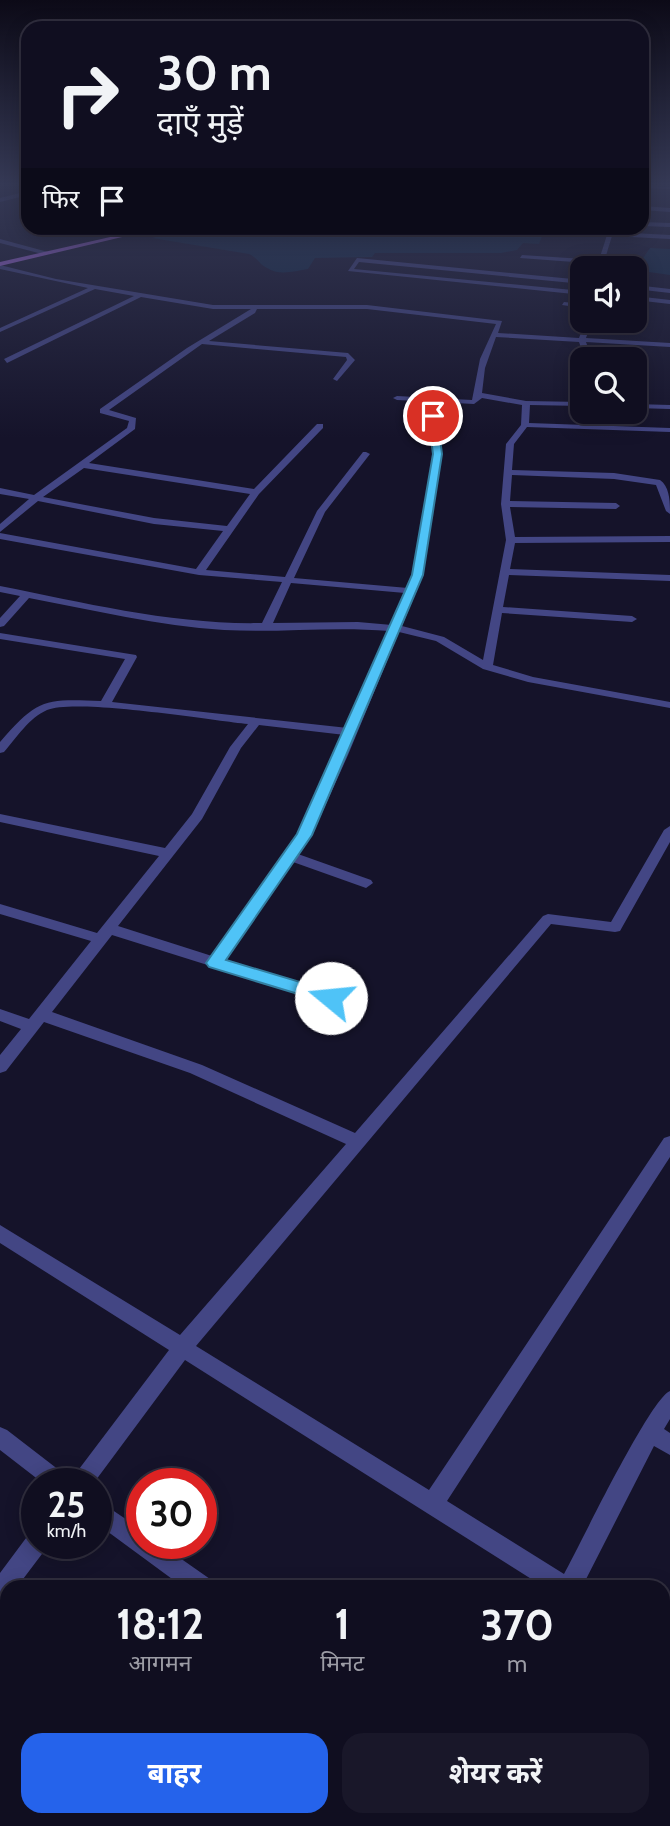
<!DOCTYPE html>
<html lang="hi">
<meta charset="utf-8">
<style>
:root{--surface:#100e20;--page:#191729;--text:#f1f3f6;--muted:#9c9ca5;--line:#302e3e;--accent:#2563eb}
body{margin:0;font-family:Cabin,"Noto Sans Devanagari",sans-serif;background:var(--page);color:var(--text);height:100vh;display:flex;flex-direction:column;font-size:26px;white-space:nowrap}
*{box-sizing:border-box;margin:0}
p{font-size:23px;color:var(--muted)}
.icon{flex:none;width:38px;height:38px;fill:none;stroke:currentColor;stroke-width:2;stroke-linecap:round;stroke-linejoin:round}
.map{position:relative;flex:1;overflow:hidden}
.drawer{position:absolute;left:0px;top:1580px;width:670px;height:247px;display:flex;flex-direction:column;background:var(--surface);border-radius:21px 21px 0 0;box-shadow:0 4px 18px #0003,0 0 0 2px var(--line)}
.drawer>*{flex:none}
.top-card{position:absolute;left:21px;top:21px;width:628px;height:214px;border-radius:21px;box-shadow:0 4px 18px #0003,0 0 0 2px var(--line);background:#100e20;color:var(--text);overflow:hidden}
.tools{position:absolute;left:570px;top:256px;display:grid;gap:14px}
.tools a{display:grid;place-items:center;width:77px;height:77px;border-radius:14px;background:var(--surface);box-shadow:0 4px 18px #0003,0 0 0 2px var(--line);font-size:35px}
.speed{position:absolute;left:21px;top:1468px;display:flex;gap:14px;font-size:35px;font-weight:700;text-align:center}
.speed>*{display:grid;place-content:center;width:91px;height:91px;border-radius:50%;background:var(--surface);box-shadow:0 4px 18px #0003,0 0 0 2px var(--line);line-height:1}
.speed small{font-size:18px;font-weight:400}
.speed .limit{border:10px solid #d22;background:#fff;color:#111}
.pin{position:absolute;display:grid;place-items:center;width:60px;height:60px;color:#fff;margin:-30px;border:4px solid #fff;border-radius:50%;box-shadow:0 2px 7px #0007}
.me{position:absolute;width:77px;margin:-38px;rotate:287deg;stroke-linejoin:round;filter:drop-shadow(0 0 5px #0008)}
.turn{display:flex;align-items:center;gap:24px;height:147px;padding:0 21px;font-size:32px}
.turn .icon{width:91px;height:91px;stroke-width:2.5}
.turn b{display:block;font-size:49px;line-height:60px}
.then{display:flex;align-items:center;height:66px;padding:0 21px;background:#0003;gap:14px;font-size:26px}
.eta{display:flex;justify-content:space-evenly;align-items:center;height:119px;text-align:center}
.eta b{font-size:42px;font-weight:700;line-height:49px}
.action{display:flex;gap:14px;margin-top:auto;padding:14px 21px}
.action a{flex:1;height:80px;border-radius:21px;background:var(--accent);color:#fff;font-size:28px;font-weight:700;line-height:80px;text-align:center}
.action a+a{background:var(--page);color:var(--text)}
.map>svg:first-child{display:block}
</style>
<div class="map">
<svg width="670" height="1826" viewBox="0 0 670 1826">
<rect width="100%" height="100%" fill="#15132a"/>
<!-- water -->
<g fill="#102946">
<path d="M 195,228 L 541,228 L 545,229 L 539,244 L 523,243 L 517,250 L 501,253 L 375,253 L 372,257 L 315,258 L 308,269 C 295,271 279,276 267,268 C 259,264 258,258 249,254 L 152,238 Z"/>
<path d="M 650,248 L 670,249 L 670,275 L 635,270 Z"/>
</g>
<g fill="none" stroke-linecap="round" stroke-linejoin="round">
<!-- street -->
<g fill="#434684" fill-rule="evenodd">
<path d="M 642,186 L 670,187 L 670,189 L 642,188 Z"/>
<path d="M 28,191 L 28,195 L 0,202 L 0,198 Z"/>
<path d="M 642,206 L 670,208 L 670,212 L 642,210 Z"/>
<path d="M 642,222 L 670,223 L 670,227 L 642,226 Z"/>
<path d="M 556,229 L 670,235 L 670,239 L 612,236 L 604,262 L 601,264 L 520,258 L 522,255 L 599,260 L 607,235 L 554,232 Z"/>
<path d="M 0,239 L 48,252 L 49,253 L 46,255 L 0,243 Z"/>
<path d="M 357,258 L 583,280 L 583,284 L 359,262 L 354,269 L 583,291 L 583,295 L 348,271 Z"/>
<path d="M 0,265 L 56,279 L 213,305 L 367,305 L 502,321 L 498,333 L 579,338 L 586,320 L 592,320 L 586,338 L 670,343 L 670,347 L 586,342 L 592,359 L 585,359 L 579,342 L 496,337 L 485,368 L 482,393 L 526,401 L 583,402 L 583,406 L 530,405 L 529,423 L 670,428 L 670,432 L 527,427 L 514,444 L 512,470 L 614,473 L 660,480 C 670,487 670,502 670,514 L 666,511 L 656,485 L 614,479 L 512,475 L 510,501 L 616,503 L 620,506 L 616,509 L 510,507 L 515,537 L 670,536 L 670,542 L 515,543 L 510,569 L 670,575 L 670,581 L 509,575 L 503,607 L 632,616 L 637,619 L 632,622 L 502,613 L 493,665 L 533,677 L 670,702 L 670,708 L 528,682 L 483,669 L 436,641 L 399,632 L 348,755 L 312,835 L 298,854 L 371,880 L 373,883 L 366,888 L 293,862 L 225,960 L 336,994 L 339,998 L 336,1002 L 331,1004 L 112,935 L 52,1012 L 202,1065 L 355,1133 L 543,916 L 548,914 L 611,922 L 664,830 L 670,826 L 670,842 L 620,931 L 615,932 L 551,924 L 196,1346 L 429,1490 L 664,1138 L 670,1136 L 670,1157 L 447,1501 L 564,1574 C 580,1545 650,1399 670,1391 L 670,1419 L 664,1429 L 670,1433 L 670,1455 L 654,1446 L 582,1587 L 544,1587 L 185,1360 L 93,1484 L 44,1484 L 0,1450 L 0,1427 L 7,1430 L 68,1477 L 70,1481 L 169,1350 L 0,1243 L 0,1225 L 180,1335 L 346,1144 L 190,1073 L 44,1022 L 6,1071 L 0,1073 L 0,1055 L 21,1029 L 0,1021 L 0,1009 L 29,1019 L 91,941 L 0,914 L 0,904 L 97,933 L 159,856 L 0,822 L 0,814 L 165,848 L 192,814 L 230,747 L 248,724 C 209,720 76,698 47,710 C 29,718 17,737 4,752 L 0,753 L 0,742 C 38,698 45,699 101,701 L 125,659 L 0,639 L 0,633 L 136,655 L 137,657 L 112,702 L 348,728 L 389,631 C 334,626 279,633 224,630 C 158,626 93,610 29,598 L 4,626 L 0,627 L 0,618 L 20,596 L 0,592 L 0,586 C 86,603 174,625 262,623 L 282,582 L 199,575 L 0,539 L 0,533 L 196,569 L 223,531 L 154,524 L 38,501 L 0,532 L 0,524 L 29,499 L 0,494 L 0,488 L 34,495 L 127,428 L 129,421 L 100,413 L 100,409 L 187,348 L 251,309 L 213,309 L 141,297 L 7,363 L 4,359 L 134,296 L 95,289 L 0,332 L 0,328 L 88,288 L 0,269 ZM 257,309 L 367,309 L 496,324 L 480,359 L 472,400 L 397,396 L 393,398 L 397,400 L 474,404 L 482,398 L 522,405 L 521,425 L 506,444 L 501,504 L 506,540 L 483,660 L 444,637 L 402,626 L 423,575 L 441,454 L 436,415 L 429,417 L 433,454 L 413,575 L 408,588 L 294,578 L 325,512 L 370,454 L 366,452 L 363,452 L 317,511 L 285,577 L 206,570 L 259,494 L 323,428 L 323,424 L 317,424 L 254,489 L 89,463 L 135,429 L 136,418 L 109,410 L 202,344 L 346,357 L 347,360 L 333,379 L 337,381 L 355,360 L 348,353 L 209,341 L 255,313 ZM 84,468 L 250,494 L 227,526 L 154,518 L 43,497 ZM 291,583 L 405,593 L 392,625 L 358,622 L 273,623 ZM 259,725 L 345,735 L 299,834 L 212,956 L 118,926 L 202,819 L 241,748 Z"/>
<path d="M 635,285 L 670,289 L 670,293 L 635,289 Z"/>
<path d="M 635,296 L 670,300 L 670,304 L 635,300 Z"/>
<path d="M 564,302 L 583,304 L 583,308 L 562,305 Z"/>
<path d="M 635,404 L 670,405 L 670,409 L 635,408 Z"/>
<path d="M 96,1499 L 142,1530 L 142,1544 L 160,1544 L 210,1579 L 213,1587 L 183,1587 L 96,1523 Z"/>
<path d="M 37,1531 L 37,1544 L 47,1544 L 45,1550 L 17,1587 L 7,1587 L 7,1599 L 0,1602 L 0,1573 L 29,1534 Z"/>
<path d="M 663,1639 L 670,1641 L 670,1666 L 663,1663 Z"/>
<path d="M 0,1709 L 7,1712 L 7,1739 L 0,1736 Z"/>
<path d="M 102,1820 L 132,1820 L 135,1826 L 105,1826 Z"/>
<path d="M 437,1820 L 463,1820 L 460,1826 L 434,1826 Z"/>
<path d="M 511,1820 L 543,1820 L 546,1826 L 514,1826 Z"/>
</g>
<!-- primary -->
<path fill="#b670f2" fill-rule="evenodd" d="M 150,228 L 160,228 L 0,266 L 0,262 Z"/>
</g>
<!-- sky -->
<linearGradient id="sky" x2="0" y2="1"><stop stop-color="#0c0a17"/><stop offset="0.42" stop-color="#353955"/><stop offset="1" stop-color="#353955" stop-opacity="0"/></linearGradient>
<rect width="670" height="438" fill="url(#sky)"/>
<!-- route -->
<path fill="#4fc3f7" stroke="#337fa1" stroke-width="2" d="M 433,414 L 437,416 L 442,454 L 423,575 L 312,835 L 226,960 L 337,993 L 340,998 L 337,1003 L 331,1004 L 209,967 L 206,963 L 297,834 L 405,591 L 412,575 L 433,454 L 428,416 Z"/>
</svg>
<div class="tools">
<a><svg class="icon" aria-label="sound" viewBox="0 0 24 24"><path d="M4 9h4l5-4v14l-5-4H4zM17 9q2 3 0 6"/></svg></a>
<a><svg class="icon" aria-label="search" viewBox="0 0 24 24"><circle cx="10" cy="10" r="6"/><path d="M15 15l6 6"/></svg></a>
</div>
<div class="speed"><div>25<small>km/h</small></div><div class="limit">30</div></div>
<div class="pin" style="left:433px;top:416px;background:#d93025"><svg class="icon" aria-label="arrive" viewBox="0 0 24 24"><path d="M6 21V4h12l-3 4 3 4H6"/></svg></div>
<svg class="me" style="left:331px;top:998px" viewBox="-20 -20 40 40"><circle r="19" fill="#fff"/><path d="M0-13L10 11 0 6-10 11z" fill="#4fc3f7"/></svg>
<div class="top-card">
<div class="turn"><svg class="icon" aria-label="right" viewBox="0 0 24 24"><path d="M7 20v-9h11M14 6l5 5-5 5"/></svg><div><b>30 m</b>दाएँ मुड़ें</div></div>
<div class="then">फिर<svg class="icon" aria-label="arrive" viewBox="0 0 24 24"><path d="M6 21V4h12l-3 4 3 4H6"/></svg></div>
</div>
<section class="drawer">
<div class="eta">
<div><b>18:12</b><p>आगमन</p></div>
<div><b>1</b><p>मिनट</p></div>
<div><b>370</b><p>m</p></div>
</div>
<div class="action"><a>बाहर</a><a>शेयर करें</a></div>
</section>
</div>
